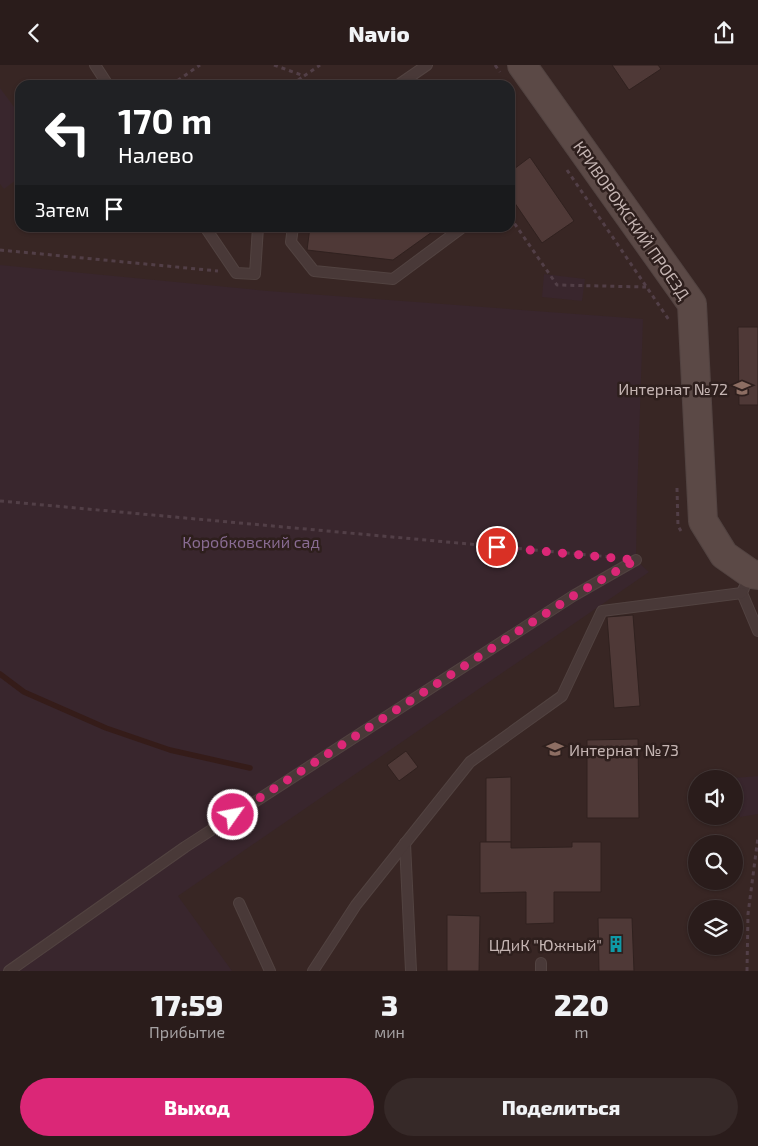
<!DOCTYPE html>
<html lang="ru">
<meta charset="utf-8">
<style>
:root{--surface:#2a1c1b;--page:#362928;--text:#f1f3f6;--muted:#a5a1a3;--line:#463a3a;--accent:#db2777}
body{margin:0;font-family:"Exo 2",sans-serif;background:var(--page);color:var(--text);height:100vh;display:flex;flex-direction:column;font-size:19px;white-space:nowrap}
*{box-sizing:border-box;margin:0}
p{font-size:16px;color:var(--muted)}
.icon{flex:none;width:28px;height:28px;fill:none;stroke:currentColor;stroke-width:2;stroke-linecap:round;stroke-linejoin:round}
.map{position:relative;height:906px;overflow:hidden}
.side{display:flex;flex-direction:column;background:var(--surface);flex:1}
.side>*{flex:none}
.banner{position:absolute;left:15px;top:15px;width:500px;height:152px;border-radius:15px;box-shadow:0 1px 4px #0004,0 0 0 1px var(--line);background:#202124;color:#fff;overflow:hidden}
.fabs{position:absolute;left:688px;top:705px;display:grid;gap:10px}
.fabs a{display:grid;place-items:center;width:55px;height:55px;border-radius:50%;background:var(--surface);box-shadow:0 1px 4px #0004,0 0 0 1px var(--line);font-size:25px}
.pin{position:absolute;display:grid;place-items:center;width:42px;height:42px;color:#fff;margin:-21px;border:2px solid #fff;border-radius:50%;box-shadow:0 1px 5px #0007}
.me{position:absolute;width:55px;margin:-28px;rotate:57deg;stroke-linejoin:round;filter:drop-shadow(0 0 4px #0008)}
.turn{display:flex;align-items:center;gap:18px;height:105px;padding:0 20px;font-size:22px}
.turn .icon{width:65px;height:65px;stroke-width:2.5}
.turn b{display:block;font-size:35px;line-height:42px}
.then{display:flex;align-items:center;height:48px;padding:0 20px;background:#0003;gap:10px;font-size:19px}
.eta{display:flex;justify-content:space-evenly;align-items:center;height:85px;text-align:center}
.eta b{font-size:30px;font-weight:800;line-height:35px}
.button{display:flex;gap:10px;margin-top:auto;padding:10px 20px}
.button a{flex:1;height:58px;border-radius:30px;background:var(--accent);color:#fff;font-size:20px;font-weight:800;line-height:58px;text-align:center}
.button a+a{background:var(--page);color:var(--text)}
header{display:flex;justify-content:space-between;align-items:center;height:65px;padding:0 20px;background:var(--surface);font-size:22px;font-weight:800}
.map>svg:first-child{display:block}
</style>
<header><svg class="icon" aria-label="back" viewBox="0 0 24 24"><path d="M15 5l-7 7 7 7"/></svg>Navio<svg class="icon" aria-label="share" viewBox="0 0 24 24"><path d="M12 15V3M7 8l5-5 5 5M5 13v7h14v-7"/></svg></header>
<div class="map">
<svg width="758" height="906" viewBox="0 0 758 906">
<rect width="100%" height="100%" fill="#382624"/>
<!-- green -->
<g fill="#39262d">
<path d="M 0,23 L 20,50 L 20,112 L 4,124 L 0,119 Z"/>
<path d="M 0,200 L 268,226 L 643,254 L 637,433 L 636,495 L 649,507 L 178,831 L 232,906 L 0,906 Z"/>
<path d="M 544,209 L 585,214 L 582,236 L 542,232 Z"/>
<path d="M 758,711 L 758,749 L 740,752 L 734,713 Z"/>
</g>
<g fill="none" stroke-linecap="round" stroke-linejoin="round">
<!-- stream -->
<path stroke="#351c19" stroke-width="5.5" d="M 0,609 L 24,627 L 106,663 L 170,685 L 250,703"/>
</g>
<!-- building -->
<g fill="#4f3937" stroke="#30211f">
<path d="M 612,0 L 658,0 L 661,4 L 629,25 Z"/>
<path d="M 530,92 L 574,156 L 542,178 L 510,131 L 510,107 Z"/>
<path d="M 310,162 L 439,162 L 393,195 L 307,185 Z"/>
<path d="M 738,262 L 758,262 L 758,340 L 739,340 Z"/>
<path d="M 633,550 L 640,641 L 614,643 L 607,552 Z"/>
<path d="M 638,674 L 639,753 L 587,753 L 587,675 Z"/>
<path d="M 406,686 L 418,702 L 399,716 L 387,700 Z"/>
<path d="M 511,712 L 511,777 L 486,777 L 486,713 Z"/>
<path d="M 480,777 L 511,777 L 511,783 L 572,782 L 572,777 L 601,777 L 601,827 L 554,827 L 554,858 L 526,859 L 526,827 L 480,828 Z"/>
<path d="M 447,850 L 480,851 L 479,906 L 447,906 Z"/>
<path d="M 598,853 L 632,853 L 634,906 L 599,906 Z"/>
</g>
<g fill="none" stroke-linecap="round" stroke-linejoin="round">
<!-- lane casing -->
<g stroke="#524341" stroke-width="12">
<g id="lane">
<path d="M 95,0 L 108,20"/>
<path d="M 398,20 L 427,0"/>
<path d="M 205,162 L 236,208 L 255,209 L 258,162"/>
<path d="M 293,162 L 291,177 L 314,206 L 393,214 L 463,162"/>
<path d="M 744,523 L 742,528 L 758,566"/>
<path d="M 405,778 L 411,906"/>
<path d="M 239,838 L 270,906"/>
<path d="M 541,898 L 541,906"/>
<path d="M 9,906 L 185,782 L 573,531 L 636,495"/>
<path d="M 313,906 L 356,840 L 470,697 L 562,631 L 602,546 L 742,528"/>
</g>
</g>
<!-- secondary casing -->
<g stroke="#524341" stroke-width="30">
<path id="secondary" d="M 522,0 L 692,239 L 703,456 L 724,490 L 751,509 L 758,510"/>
</g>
<!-- path -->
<g stroke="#523f47" stroke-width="3" stroke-dasharray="4 4" stroke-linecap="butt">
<path d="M 274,0 L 304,11 L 320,0"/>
<path d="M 495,0 L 500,7"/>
<path d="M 171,20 L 200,0"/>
<path d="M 298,20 L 295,17 L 304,11"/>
<path d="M 567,105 L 669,255"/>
<path d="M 510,152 L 557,220 L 646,222"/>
<path d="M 0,185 L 218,206"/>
<path d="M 677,423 L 678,461 L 681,466"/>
<path d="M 0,436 L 611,492"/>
<path d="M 747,906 L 748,849 L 758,772"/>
</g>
<!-- lane -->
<use href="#lane" stroke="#493938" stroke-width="10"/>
<!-- secondary -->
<use href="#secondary" stroke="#5b4946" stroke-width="28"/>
</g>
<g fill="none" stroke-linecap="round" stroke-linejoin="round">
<!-- route -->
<path stroke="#db2777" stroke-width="9" stroke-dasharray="0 16.2" d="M 233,750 L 573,531 L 636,495 L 497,482"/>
</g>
<!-- icons -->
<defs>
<g id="school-bare" transform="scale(1.35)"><path d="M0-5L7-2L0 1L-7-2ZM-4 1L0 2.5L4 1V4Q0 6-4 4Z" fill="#8d6e63" stroke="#2e1f1d" stroke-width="2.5" paint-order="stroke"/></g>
<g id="building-bare" transform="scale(1.35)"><path d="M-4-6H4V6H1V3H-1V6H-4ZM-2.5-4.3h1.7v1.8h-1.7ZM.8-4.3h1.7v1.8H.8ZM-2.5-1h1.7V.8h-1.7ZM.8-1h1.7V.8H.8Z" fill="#0f9aa8" stroke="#2e1f1d" stroke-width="2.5" paint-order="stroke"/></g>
</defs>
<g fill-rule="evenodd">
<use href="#school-bare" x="742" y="323"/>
<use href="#school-bare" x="555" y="684"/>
<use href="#building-bare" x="616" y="879"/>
</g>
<g text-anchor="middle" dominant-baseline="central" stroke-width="5" stroke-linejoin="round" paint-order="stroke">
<!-- street labels -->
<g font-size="16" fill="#c5b5b3" stroke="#2e1f1d">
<text transform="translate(632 155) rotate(55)">КРИВОРОЖСКИЙ ПРОЕЗД</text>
</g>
<!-- poi labels -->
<g font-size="16" fill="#c5b5b3" stroke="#2e1f1d" text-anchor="end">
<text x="728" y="323">Интернат №72</text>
<text x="569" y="684" text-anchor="start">Интернат №73</text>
<text x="602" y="879">ЦДиК "Южный"</text>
</g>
<!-- park labels -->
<g font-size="16" fill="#896c93" stroke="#2e1f1d">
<text x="251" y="476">Коробковский сад</text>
</g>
</g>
</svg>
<div class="fabs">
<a><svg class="icon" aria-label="sound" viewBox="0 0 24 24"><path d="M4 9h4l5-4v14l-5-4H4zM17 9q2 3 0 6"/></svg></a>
<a><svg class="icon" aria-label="search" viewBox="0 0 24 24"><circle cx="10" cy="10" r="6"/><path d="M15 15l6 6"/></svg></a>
<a><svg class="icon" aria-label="layers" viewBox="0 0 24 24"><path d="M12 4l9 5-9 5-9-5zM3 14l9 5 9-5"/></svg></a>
</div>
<div class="pin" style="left:497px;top:482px;background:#d93025"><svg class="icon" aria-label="arrive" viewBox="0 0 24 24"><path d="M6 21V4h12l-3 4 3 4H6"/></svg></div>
<svg class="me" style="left:233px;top:750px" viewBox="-20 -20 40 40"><circle r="17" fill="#db2777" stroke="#fff" stroke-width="3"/><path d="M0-11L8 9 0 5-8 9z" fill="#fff"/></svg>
<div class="banner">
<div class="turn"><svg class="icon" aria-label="left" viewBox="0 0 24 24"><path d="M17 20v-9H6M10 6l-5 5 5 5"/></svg><div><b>170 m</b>Налево</div></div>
<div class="then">Затем<svg class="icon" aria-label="arrive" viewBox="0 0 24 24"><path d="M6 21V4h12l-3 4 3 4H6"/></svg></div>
</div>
</div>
<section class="side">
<div class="eta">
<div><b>17:59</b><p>Прибытие</p></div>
<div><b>3</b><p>мин</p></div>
<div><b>220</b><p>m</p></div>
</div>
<div class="button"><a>Выход</a><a>Поделиться</a></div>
</section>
